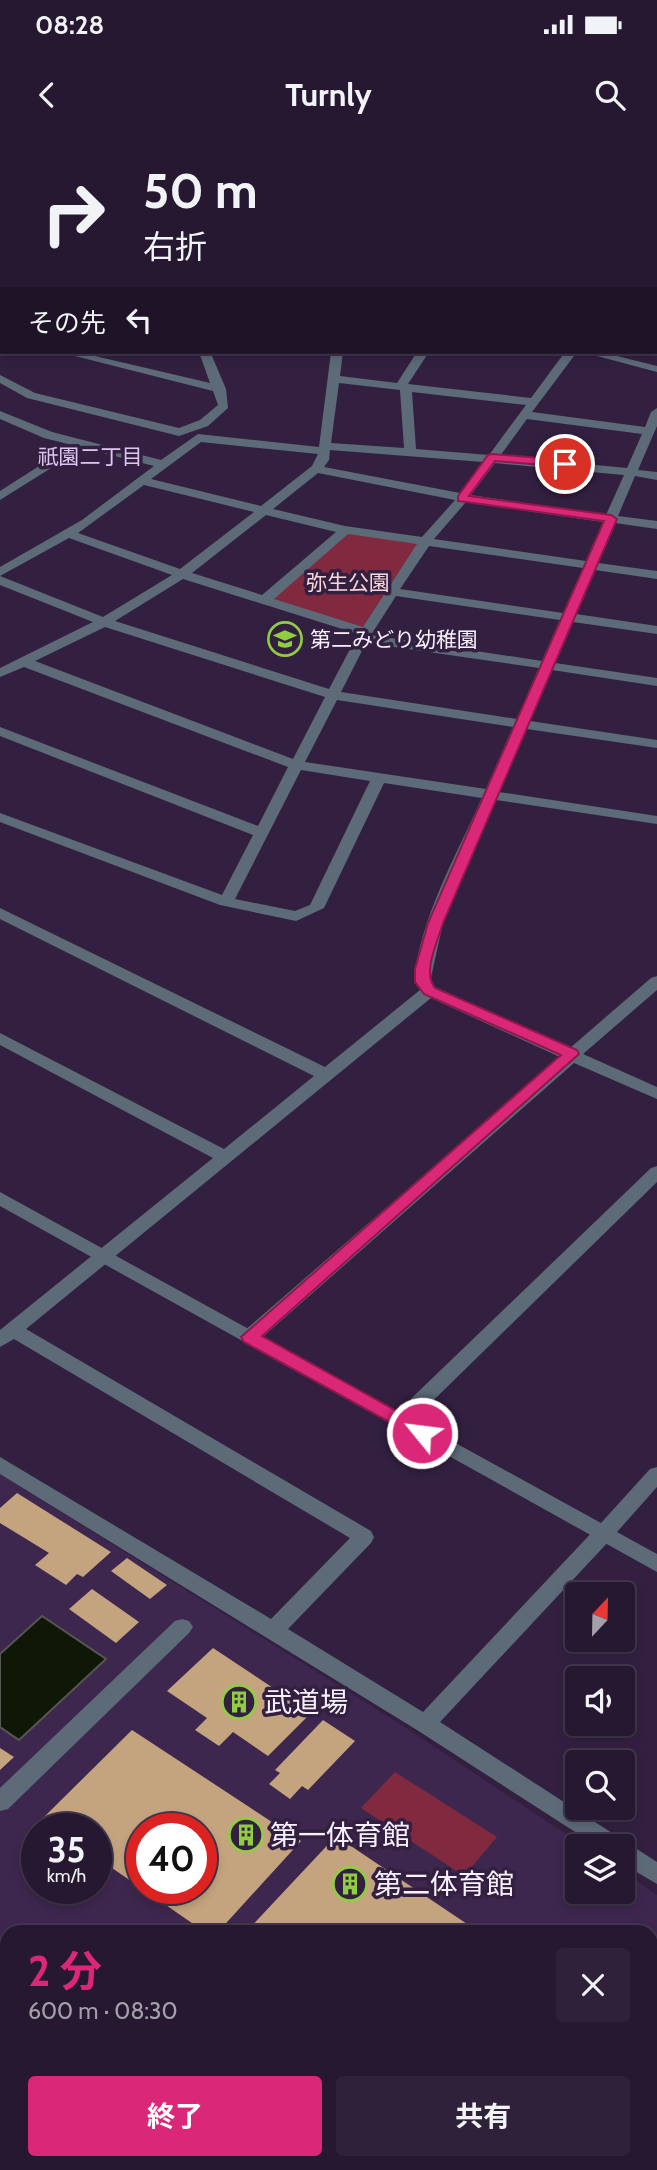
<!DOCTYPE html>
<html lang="ja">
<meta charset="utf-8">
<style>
:root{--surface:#261831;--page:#2e2139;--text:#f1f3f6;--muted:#a4a0ab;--line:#42374d;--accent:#db2777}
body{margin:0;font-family:Cabin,"Noto Sans JP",sans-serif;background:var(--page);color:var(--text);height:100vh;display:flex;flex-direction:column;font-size:26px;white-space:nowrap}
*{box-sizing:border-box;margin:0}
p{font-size:23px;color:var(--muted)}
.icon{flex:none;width:38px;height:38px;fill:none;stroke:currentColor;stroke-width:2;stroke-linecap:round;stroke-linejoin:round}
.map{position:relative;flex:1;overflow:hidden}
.details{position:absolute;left:0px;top:1785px;width:658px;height:245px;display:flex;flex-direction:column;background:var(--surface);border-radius:21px 21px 0 0;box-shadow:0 4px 10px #0003,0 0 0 2px var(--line)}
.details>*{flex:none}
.guide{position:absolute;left:0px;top:0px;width:658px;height:214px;box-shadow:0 4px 10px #0003,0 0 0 2px var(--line);background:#261831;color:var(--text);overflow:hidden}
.needle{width:46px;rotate:22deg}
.buttons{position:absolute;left:565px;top:1442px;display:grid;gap:14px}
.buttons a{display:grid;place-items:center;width:70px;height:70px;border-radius:7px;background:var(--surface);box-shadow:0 4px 10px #0003,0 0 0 2px var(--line);font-size:35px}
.speed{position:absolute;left:21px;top:1673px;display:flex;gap:14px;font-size:35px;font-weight:700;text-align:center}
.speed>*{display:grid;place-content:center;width:91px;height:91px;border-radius:50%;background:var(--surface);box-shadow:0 4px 10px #0003,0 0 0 2px var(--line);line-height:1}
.speed small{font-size:18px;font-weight:400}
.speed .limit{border:10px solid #d22;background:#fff;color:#111}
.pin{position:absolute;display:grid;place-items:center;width:60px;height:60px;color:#fff;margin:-30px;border:4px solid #fff;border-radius:50%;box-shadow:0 2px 7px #0007}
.me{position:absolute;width:77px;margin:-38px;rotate:299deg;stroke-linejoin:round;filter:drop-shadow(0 0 5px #0008)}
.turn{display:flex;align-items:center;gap:24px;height:147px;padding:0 28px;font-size:32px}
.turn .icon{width:91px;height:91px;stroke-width:2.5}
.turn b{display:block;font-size:49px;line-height:60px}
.then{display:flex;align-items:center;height:66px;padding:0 28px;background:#0003;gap:14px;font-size:26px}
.round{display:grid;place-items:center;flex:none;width:74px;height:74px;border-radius:7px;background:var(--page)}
.headline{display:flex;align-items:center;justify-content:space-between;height:119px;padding:0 28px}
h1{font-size:42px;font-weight:700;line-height:52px;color:var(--accent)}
.action{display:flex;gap:14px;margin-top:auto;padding:14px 28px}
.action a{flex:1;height:80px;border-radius:7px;background:var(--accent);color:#fff;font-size:28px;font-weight:700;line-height:80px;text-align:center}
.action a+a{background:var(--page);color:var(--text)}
.status{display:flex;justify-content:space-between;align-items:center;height:49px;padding:0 35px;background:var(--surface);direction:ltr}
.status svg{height:19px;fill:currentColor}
header{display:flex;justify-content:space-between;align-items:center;height:91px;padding:0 28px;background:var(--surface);font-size:32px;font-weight:700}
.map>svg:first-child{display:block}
</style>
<div class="status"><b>08:28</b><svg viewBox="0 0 49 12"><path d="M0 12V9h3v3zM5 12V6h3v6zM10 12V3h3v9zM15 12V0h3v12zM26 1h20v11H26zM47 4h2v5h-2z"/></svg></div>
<header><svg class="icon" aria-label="back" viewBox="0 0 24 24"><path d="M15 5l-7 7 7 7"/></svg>Turnly<svg class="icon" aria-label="search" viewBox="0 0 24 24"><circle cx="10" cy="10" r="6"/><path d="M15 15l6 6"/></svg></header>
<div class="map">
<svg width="657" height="2030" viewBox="0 0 657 2030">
<rect width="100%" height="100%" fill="#332041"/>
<!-- built -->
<path fill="#3e274e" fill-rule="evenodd" d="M 0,1334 L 397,1582 L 584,1706 L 578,1706 L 578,1752 L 623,1752 L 623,1732 L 657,1755 L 657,1938 L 651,1946 L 651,1792 L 7,1792 L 7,2023 L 594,2023 L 589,2030 L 0,2030 ZM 37,1689 L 96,1689 L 96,1748 L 37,1748 ZM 142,1689 L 201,1689 L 201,1748 L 142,1748 Z"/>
<!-- green -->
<g fill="#81293e">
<path d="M 345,390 L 424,403 L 366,492 L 264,460 Z"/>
<path d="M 395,1632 L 497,1697 L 464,1736 L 361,1668 Z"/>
</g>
<!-- water -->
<path fill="#0f1707" stroke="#555851" stroke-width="2" d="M 42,1476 L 106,1519 L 19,1600 L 0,1587 L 0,1514 Z"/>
<!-- building -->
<g fill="#c4a47f" fill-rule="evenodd">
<path d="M 17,1353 L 111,1412 L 83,1437 L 77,1434 L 66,1445 L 35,1425 L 49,1413 L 0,1383 L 0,1368 Z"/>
<path d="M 127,1418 L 167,1445 L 150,1459 L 111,1431 Z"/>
<path d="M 92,1449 L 139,1482 L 116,1503 L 69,1469 Z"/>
<path d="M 213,1508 L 311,1573 L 268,1616 L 233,1592 L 219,1606 L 195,1590 L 207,1578 L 167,1551 Z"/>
<path d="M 323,1580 L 355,1601 L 308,1650 L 302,1646 L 290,1659 L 269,1644 L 280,1633 L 275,1630 Z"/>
<path d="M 132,1590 L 301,1701 L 218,1792 L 205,1792 L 96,1717 L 96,1689 L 56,1689 L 42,1679 ZM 142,1689 L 201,1689 L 201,1748 L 142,1748 Z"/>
<path d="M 0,1608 L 14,1617 L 0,1630 Z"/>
<path d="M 336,1696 L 479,1792 L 246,1792 Z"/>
<path d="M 7,1964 L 7,2023 L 190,2023 L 201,2030 L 0,2030 L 0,1972 Z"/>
<path d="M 304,2023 L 352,2023 L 357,2027 L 354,2030 L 298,2030 Z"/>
<path d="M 367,2023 L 382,2023 L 391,2030 L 361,2030 Z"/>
</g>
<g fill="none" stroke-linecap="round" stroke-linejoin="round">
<!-- service -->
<g fill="#5d6b79" fill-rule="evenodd">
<rect x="656" y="136" width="1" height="6"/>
<rect x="0" y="156" width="2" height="6"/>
<path d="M 182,1479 L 189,1481 L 193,1487 L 189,1493 L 8,1669 L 0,1671 L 0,1648 L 175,1481 Z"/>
</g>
<!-- minor -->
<g fill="#5d6b79" fill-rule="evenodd">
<rect x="599" y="0" width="10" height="2"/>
<rect x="656" y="20" width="1" height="6"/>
<rect x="0" y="41" width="2" height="6"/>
<rect x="0" y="121" width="2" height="6"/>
<rect x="656" y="175" width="1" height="6"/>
<rect x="0" y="192" width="2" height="6"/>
<path d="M 59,212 L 78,212 L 210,243 L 199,212 L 239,212 L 233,215 L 212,216 L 226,249 L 228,268 L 208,286 L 179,296 L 27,258 L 0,243 L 0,235 L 35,253 L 179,288 L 200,280 L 218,265 L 213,251 Z"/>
<path d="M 331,212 L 343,212 L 340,236 L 397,243 L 417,212 L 429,212 L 408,244 L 531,258 L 565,212 L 577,212 L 532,272 L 645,287 L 651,272 L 657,268 L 657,286 L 638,330 L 657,332 L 657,340 L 635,336 L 618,376 L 657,381 L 657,389 L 615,383 L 598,423 L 657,431 L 657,439 L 595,430 L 576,474 L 657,486 L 657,494 L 573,482 L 555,523 L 657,538 L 657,546 L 552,530 L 530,581 L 657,600 L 657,608 L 527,589 L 499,652 L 657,676 L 657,684 L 496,660 L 443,783 L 430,842 L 435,847 L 570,908 L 651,838 L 657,836 L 657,850 L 583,914 L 657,947 L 657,959 L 574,923 L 257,1202 L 243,1202 L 241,1197 L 243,1192 L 560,917 L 431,858 L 26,1189 L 371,1391 L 374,1397 L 371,1403 L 288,1489 L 423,1572 L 596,1388 L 603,1386 L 610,1388 L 613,1394 L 610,1400 L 440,1582 L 657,1722 L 657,1744 L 623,1724 L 623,1706 L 597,1706 L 417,1590 L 0,1334 L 0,1317 L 271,1479 L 350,1398 L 14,1199 L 0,1207 L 0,1190 L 213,1018 L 0,905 L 0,893 L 224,1009 L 314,936 L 0,779 L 0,768 L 325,927 L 420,850 L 414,842 C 419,780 457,714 482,658 L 384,643 L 324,768 L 296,781 L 220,765 L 0,682 L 0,673 L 222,755 L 253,695 L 0,596 L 0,587 L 258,686 L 288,627 L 24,527 L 0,537 L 0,528 L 93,482 L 0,445 L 0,436 L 103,477 L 172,435 L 69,398 L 0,436 L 0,427 L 82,380 L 154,326 L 83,308 L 0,360 L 0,351 L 72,305 L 44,298 L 0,279 L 0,271 L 52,292 L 161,320 L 198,294 L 319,307 ZM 339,243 L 400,250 L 404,308 L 331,303 ZM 412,252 L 526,265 L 489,315 L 416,309 ZM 527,279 L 642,294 L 627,328 L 500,316 ZM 201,302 L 318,314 L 312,326 L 261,366 L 151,339 ZM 330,310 L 483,322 L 460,353 L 324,327 L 329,320 ZM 495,323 L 624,335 L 606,375 L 471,355 ZM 318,333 L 455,360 L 422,397 L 345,386 L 273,369 ZM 144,345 L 254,372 L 180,429 L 78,393 ZM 466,362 L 603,382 L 586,421 L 434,399 ZM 266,375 L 336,392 L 262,455 L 192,433 ZM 348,394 L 417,404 L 363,487 L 274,459 ZM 429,406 L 583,428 L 563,473 L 400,449 ZM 183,439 L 358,494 L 329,549 L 115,481 ZM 396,456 L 560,480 L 542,521 L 371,495 ZM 105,487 L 325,557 L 293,619 L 35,521 ZM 366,503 L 539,528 L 517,579 L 341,552 ZM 337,560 L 513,587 L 486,649 L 305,622 ZM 301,630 L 370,641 L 310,765 L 295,771 L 235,759 Z"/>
<path d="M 582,212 L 601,212 L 657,226 L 657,232 Z"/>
<path d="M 657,1026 L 657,1042 L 407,1286 L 393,1286 L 390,1281 L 393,1276 L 651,1028 Z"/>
<path d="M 657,1969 L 657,1998 L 651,2001 L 651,1972 Z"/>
<path d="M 611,2023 L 639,2023 L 636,2030 L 608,2030 Z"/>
</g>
<!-- tertiary -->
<g fill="#5d6b79" fill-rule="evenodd">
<rect x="656" y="89" width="1" height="6"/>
<path d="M 0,1052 L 601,1383 L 650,1329 L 657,1327 L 657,1347 L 617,1392 L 657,1414 L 657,1432 L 0,1066 Z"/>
</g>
<!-- trunk -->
<g fill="#99b8d9" fill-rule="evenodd">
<rect x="0" y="4" width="2" height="6"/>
<rect x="656" y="36" width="1" height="6"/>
</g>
<!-- rail casing -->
<g stroke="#b7acbf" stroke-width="5">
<path id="rail" d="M 394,0 L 408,2"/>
</g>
<!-- rail -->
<use href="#rail" stroke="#332041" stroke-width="3.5" stroke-dasharray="10" stroke-linecap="butt"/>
</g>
<!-- route -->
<path fill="#db2777" stroke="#8e194d" stroke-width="2" d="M 492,314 L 565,320 L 570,324 L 565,327 L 495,321 L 469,356 L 611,375 L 617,379 L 443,783 C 438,801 422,832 435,848 L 577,910 L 579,914 L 262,1196 L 429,1289 L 431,1293 L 429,1298 L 422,1300 L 244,1202 L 241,1197 L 561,915 L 424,854 L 415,842 L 415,829 L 428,783 L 604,381 L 458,361 L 458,356 L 488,315 Z"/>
<!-- icons -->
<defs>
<g id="school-ring" transform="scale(1.75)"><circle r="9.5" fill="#332041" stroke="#91cd40" stroke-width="1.5"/><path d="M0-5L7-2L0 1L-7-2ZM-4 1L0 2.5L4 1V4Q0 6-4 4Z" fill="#91cd40"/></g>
<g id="building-ring" transform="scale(1.75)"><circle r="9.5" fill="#332041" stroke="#91cd40" stroke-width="1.5"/><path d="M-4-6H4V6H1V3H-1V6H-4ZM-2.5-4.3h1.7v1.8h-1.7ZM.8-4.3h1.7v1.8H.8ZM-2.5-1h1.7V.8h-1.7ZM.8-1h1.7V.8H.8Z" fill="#91cd40"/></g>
</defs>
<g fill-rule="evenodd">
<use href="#school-ring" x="285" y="499"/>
<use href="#building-ring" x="239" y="1562"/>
<use href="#building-ring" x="246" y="1695"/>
<use href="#building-ring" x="350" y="1744"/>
</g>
<g text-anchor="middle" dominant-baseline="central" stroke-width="7" stroke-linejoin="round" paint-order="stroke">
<!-- far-neighbourhood labels -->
<g font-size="21" fill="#dec6f1" stroke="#332041">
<text x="90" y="316">祇園二丁目</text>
</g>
<!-- far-park labels -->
<g font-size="21" fill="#f8d5d9" stroke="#332041">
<text x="348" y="442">弥生公園</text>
</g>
<!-- far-poi labels -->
<g font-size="21" fill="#f7f0fd" stroke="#332041" text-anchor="start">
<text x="310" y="499">第二みどり幼稚園</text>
</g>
<!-- near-poi labels -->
<g font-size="28" fill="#f7f0fd" stroke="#332041" text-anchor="start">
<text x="264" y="1562">武道場</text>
<text x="270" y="1695">第一体育館</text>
<text x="374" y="1744">第二体育館</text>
</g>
</g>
</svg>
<div class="buttons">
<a><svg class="needle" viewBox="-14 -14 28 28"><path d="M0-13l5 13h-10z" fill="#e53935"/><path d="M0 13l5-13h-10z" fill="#a4a0ab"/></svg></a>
<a><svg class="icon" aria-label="sound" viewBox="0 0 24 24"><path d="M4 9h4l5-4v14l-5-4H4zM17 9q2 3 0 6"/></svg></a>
<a><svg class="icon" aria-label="search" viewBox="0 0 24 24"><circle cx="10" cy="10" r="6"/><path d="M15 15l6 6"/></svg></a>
<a><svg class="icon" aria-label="layers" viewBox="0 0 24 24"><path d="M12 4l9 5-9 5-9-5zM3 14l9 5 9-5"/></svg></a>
</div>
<div class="speed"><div>35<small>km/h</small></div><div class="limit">40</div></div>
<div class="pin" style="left:565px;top:324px;background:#d93025"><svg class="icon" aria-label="arrive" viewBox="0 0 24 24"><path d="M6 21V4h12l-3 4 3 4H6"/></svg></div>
<svg class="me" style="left:422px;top:1293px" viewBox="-20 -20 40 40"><circle r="17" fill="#db2777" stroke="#fff" stroke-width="3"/><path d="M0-11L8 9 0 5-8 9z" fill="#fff"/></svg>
<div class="guide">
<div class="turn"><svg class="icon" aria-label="right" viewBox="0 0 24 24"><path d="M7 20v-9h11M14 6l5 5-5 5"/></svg><div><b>50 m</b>右折</div></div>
<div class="then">その先<svg class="icon" aria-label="left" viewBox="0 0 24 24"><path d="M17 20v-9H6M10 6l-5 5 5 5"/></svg></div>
</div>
<section class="details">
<div class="headline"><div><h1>2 分</h1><p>600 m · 08:30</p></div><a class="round"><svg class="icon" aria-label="close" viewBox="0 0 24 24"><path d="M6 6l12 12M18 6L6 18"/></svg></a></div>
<div class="action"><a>終了</a><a>共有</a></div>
</section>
</div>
